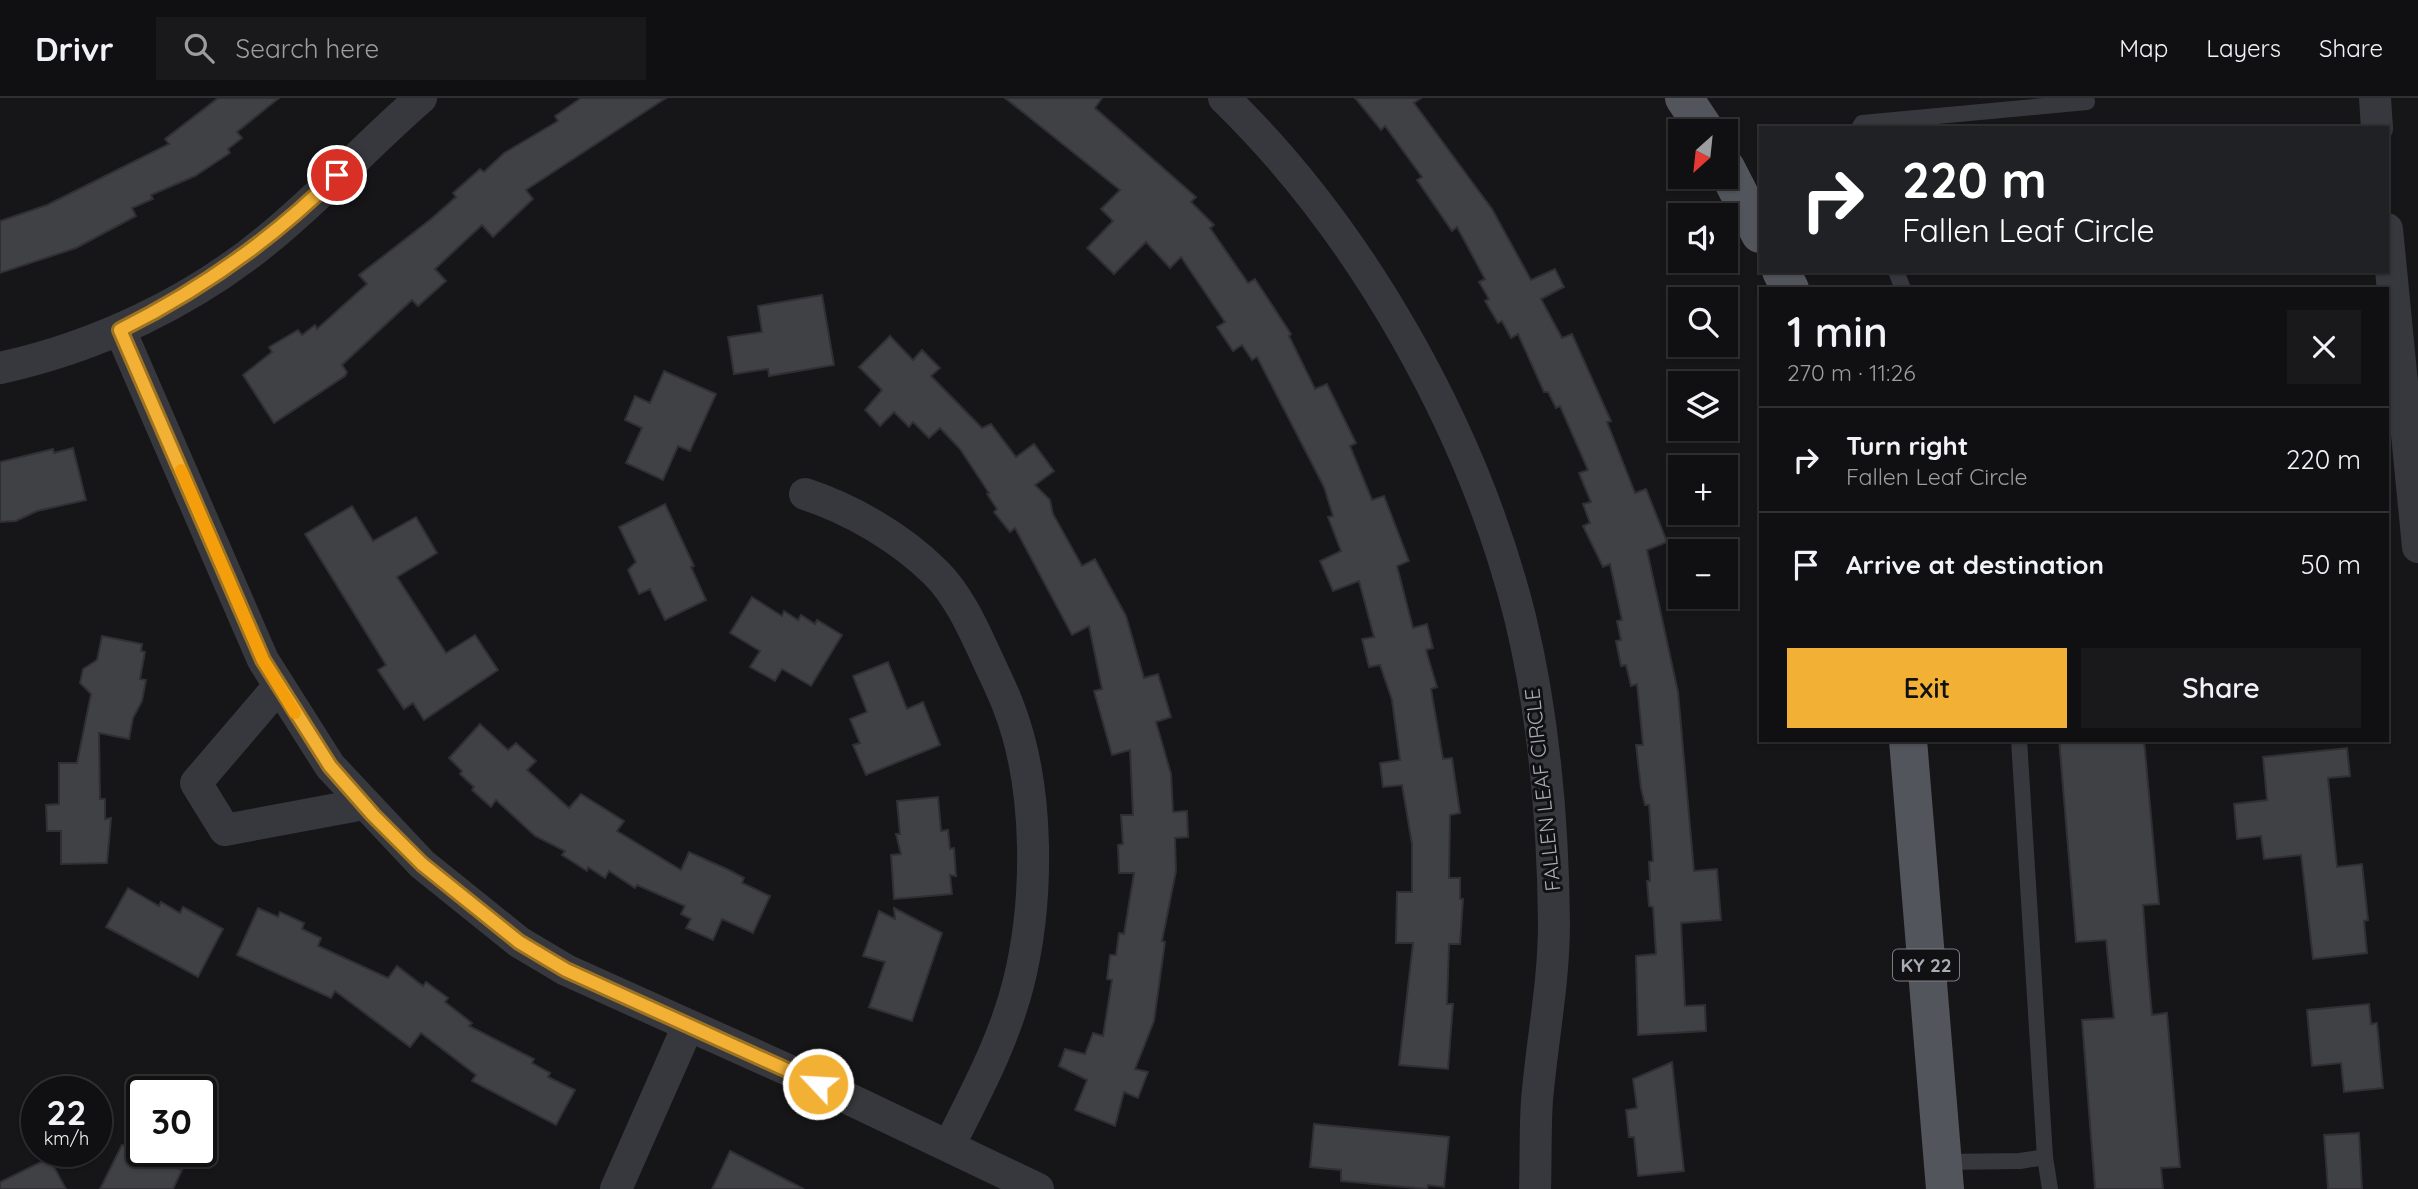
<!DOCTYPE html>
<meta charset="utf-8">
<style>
:root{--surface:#101012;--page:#19191b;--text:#f1f3f6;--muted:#9c9d9f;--line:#303032;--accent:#f2b134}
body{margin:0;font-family:Quicksand,sans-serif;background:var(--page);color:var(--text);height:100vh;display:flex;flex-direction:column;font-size:26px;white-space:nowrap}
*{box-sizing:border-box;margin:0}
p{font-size:23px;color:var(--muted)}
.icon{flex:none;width:38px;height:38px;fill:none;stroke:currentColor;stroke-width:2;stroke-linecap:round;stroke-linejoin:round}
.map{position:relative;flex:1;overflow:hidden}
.sheet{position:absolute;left:1759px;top:189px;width:630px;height:455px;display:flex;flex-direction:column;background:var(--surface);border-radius:0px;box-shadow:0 2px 5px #0004,0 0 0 2px var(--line)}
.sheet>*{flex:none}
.banner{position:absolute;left:1759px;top:28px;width:630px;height:147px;border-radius:0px;box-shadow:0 2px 5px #0004,0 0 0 2px var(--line);background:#202124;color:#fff;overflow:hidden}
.needle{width:46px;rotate:207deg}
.controls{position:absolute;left:1668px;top:21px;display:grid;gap:14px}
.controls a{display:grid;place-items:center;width:70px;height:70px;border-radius:0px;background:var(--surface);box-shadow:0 2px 5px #0004,0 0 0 2px var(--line);font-size:35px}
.speed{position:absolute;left:21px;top:978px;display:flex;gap:14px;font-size:35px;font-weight:700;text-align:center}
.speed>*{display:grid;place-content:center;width:91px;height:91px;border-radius:50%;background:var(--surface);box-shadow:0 2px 5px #0004,0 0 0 2px var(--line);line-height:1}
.speed small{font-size:18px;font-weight:400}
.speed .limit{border:4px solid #111;border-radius:10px;background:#fff;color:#111}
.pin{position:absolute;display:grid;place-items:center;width:60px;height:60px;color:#fff;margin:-30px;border:4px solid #fff;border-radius:50%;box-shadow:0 2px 7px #0007}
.me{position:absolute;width:77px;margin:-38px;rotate:295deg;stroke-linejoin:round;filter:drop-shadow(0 0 5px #0008)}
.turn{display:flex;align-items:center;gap:24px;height:147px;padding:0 28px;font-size:32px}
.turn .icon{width:91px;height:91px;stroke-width:2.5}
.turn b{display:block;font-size:49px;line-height:60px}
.round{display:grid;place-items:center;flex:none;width:74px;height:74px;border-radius:0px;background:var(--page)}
.summary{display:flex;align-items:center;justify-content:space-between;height:119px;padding:0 28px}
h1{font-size:42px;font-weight:600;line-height:52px}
.button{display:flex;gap:14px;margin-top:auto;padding:14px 28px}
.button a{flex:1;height:80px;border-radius:0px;background:var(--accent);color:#111;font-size:28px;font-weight:600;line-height:80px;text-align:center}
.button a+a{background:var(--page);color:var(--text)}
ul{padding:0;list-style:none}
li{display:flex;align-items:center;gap:21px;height:105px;padding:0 28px;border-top:2px solid var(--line)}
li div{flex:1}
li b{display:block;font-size:26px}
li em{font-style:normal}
header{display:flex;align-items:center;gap:42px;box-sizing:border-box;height:98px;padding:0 35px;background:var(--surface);border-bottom:2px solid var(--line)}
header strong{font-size:33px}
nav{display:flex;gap:38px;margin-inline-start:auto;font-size:24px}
.search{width:490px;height:63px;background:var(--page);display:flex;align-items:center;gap:18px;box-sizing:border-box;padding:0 24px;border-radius:0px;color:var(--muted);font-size:26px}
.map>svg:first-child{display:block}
</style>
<header>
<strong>Drivr</strong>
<div class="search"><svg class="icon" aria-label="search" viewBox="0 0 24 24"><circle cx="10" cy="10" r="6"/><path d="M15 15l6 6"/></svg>Search here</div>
<nav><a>Map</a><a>Layers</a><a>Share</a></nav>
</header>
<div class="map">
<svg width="2418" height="1091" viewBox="0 0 2418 1091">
<rect width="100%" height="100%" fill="#161618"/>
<!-- building -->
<g fill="#404145" stroke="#303034" stroke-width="2">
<path d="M 218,0 L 279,0 L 237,34 L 242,40 L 228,51 L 230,55 L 195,78 L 151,97 L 153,101 L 132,110 L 136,118 L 76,150 L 0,175 L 0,123 L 47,107 L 169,46 L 165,41 Z"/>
<path d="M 581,0 L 666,0 L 526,92 L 533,101 L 493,139 L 482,127 L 435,171 L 446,183 L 418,208 L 412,202 L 342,267 L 347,274 L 345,278 L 274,325 L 243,277 L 272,254 L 269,249 L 298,232 L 302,237 L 315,227 L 317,231 L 367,186 L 359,177 L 431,121 L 456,99 L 453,95 L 480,71 L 484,74 L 504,55 L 558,23 L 555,18 Z"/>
<path d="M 1005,0 L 1102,0 L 1095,10 L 1196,99 L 1191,104 L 1214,127 L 1210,130 L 1248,185 L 1255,181 L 1291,236 L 1289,238 L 1315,291 L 1327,286 L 1356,345 L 1350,348 L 1372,402 L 1384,398 L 1409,463 L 1397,468 L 1413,530 L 1427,526 L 1433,550 L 1426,552 L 1437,589 L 1431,591 L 1443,661 L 1452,660 L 1460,715 L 1450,717 L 1449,780 L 1460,780 L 1460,801 L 1463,801 L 1460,846 L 1449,846 L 1447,906 L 1453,906 L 1448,971 L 1399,967 L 1413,845 L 1396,845 L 1397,794 L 1412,794 L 1412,746 L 1402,687 L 1383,689 L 1380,665 L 1400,662 L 1392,602 L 1380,567 L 1369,569 L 1362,541 L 1374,539 L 1359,483 L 1333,493 L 1320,463 L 1341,453 L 1328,419 L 1333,418 L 1324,389 L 1257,259 L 1252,262 L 1242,247 L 1233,253 L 1217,229 L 1225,224 L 1181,159 L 1170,170 L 1146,144 L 1114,176 L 1087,150 L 1113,123 L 1101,111 L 1120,92 Z"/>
<path d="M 1355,0 L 1421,0 L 1414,5 L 1492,111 L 1531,182 L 1555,171 L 1564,189 L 1541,201 L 1562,240 L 1572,236 L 1611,323 L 1607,324 L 1635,395 L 1646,391 L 1667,444 L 1647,452 L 1678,594 L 1694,773 L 1717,771 L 1721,822 L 1681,825 L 1685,908 L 1705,907 L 1706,933 L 1638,937 L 1636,858 L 1656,856 L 1653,809 L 1649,808 L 1647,783 L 1650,783 L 1649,764 L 1653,763 L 1649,707 L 1645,707 L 1641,690 L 1636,647 L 1643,647 L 1637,586 L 1631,588 L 1626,567 L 1621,568 L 1616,543 L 1621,542 L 1617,523 L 1622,522 L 1610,466 L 1603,469 L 1583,428 L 1590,425 L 1583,406 L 1591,404 L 1579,375 L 1588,372 L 1560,308 L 1556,310 L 1548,294 L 1544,294 L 1518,236 L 1511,240 L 1502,223 L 1498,225 L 1485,203 L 1489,201 L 1479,184 L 1485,181 L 1457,129 L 1452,133 L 1417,82 L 1422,79 L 1385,28 L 1381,32 Z"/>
<path d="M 822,197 L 834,267 L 769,278 L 768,271 L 734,276 L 728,239 L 762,234 L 758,208 Z"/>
<path d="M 890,238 L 913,262 L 922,252 L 940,270 L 931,278 L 982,330 L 991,326 L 1016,359 L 1034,346 L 1054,373 L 1035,387 L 1050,402 L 1053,416 L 1082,468 L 1095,461 L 1126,518 L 1144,580 L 1158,576 L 1165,599 L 1171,619 L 1156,624 L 1171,676 L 1173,714 L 1187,713 L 1188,739 L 1175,740 L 1176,773 L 1162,843 L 1165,844 L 1154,923 L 1135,971 L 1148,974 L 1138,1000 L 1124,994 L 1115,1028 L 1075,1012 L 1087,982 L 1059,968 L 1065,951 L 1085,956 L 1093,935 L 1103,938 L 1112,882 L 1107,881 L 1110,857 L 1116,857 L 1119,835 L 1124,836 L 1134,775 L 1119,775 L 1118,747 L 1123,746 L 1121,717 L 1133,717 L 1130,652 L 1112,657 L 1094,593 L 1102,591 L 1089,528 L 1072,537 L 1015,430 L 1010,434 L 994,414 L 997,411 L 987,396 L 989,395 L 960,351 L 940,330 L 929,340 L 913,324 L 909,329 L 894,314 L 880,328 L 865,312 L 882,292 L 859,269 Z"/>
<path d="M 664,273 L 716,296 L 690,353 L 678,348 L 663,382 L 626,365 L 642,330 L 625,322 L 635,298 L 650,305 Z"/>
<path d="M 73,350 L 86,402 L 37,413 L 16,423 L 0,424 L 0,364 L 53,351 L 54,355 Z"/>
<path d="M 665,406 L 694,468 L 691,469 L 706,502 L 665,522 L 650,491 L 639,496 L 628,472 L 636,464 L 619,429 Z"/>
<path d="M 352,408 L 373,443 L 416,419 L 437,455 L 397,479 L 446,555 L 475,537 L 498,572 L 424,622 L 413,605 L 404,611 L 378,572 L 386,567 L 305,436 Z"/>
<path d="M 752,499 L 782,518 L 784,513 L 798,522 L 801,517 L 815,526 L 817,522 L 842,537 L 811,588 L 782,571 L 775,583 L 750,569 L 760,553 L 730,535 Z"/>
<path d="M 102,538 L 142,546 L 141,553 L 145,554 L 140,581 L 146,582 L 142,603 L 133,620 L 129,641 L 99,635 L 100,701 L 105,701 L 105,721 L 111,720 L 107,765 L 61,766 L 61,733 L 47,733 L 46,707 L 59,706 L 59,665 L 77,665 L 91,596 L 80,585 L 83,571 L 97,562 Z"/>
<path d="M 888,564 L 907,611 L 923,604 L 940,647 L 866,677 L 853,647 L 860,645 L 850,621 L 867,614 L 853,578 Z"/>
<path d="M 480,626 L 508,652 L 516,645 L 536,663 L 527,672 L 569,710 L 581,696 L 624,723 L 617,733 L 681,772 L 689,754 L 729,772 L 744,780 L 742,785 L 770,798 L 753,835 L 722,821 L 713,842 L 686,830 L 691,821 L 681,816 L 685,808 L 637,787 L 635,790 L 609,773 L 605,780 L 588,769 L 587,773 L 562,757 L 565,753 L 535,738 L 496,702 L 491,709 L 472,692 L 474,689 L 460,676 L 462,673 L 449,660 Z"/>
<path d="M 2059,642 L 2144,642 L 2159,806 L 2143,807 L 2147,863 L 2152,917 L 2167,915 L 2180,1069 L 2161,1070 L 2163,1091 L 2095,1091 L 2082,922 L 2114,920 L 2106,842 L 2076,844 Z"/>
<path d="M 2347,650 L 2350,678 L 2328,680 L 2337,769 L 2362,766 L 2368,822 L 2364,823 L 2367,855 L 2313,861 L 2301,757 L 2264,761 L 2261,738 L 2237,741 L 2234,706 L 2267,702 L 2263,659 Z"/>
<path d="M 938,699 L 941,733 L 948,732 L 950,751 L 954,750 L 956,778 L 950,777 L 952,796 L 894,801 L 891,757 L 901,756 L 896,736 L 900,736 L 897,703 Z"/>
<path d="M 128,790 L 159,808 L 161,804 L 180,815 L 183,809 L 223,831 L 198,879 L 106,829 Z"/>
<path d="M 258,810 L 278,819 L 280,814 L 304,825 L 302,831 L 321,840 L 318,848 L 388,880 L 397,868 L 423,888 L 426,884 L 448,900 L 445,904 L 472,925 L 469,928 L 534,961 L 532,965 L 550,975 L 548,979 L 575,992 L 556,1027 L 472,983 L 476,977 L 421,935 L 410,949 L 335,893 L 331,900 L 237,857 Z"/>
<path d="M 894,810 L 942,835 L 912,923 L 869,909 L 885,864 L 863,858 L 879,813 L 895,821 Z"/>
<path d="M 2369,906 L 2371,926 L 2377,925 L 2383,990 L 2344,994 L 2341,965 L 2312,968 L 2307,912 Z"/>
<path d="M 1672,964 L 1684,1073 L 1638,1078 L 1634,1039 L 1629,1039 L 1626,1012 L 1637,1010 L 1633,981 Z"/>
<path d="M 1314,1026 L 1449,1039 L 1444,1089 L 1428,1087 L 1427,1091 L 1341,1083 L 1341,1072 L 1310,1069 Z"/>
<path d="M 2359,1035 L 2362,1091 L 2328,1091 L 2324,1037 Z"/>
<path d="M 122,1047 L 182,1072 L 173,1091 L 100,1091 Z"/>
<path d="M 730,1053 L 804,1091 L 712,1091 Z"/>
<path d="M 49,1060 L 66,1091 L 0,1091 L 0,1084 Z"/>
</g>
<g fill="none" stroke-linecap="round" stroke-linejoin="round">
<!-- lane -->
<g stroke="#37383d" stroke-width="16">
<path d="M 1859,30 L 1862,25 L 2087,4"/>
<path d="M 1896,173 L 1903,191"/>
<path d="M 2045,1059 L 2050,1091"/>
<path d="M 1942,1064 L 2020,1063 L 2045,1059 L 2019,642"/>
</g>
<!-- street -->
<g stroke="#37383d" stroke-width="32">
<path d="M 1224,0 C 1363,135 1473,332 1520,519 C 1544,618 1553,724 1554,825 C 1554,885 1542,943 1537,1002 C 1535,1032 1536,1061 1535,1091"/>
<path d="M 2375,0 L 2377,30"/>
<path d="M 2387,131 L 2418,449"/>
<path d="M 120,232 L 263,562 L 330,668 L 422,766 L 519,844 L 566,872 L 797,976 L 1038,1091"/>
<path d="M 0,270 C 96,249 192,204 268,141 C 322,97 369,45 421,0"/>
<path d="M 805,396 C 851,411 901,440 936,475 C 958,497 972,528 985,556 C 993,574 1002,591 1009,610 C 1040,691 1039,804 1018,887 C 1003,945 975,996 949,1048"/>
<path d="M 279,588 L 196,685 L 225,732 L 364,706"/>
<path d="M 616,1091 L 688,928"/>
</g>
<!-- primary -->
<g stroke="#53555c" stroke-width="38">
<path d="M 1684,0 L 1706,33"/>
<path d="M 1726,70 L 1760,136"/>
<path d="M 1781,173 L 1790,191"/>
<path d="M 1908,642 L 1945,1091"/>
</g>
</g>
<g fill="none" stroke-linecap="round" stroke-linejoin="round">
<!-- route casing -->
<g stroke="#9d7322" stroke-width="18">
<path id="route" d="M 337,77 C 273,141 202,191 120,232 L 263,562 L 330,668 L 373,717 L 422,766 L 519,844 L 566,872 L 818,986"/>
</g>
<!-- route -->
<use href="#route" stroke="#f2b134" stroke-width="12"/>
<!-- slow -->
<path stroke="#f59e0b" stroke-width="12" d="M 181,372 L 263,562 L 295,615"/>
</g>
<g text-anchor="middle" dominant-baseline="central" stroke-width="6" stroke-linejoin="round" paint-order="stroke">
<!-- shield labels -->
<rect fill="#111113" stroke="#7b7e86" stroke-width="2" x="1893" y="851.5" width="66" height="31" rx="5"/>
<g font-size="19" font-weight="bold" fill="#a8adb8">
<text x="1926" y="867">KY 22</text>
</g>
<!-- street labels -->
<g font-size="21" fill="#a8adb8" stroke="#111113">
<text transform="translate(1542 692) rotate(-96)">FALLEN LEAF CIRCLE</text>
</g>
</g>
</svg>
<div class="controls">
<a><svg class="needle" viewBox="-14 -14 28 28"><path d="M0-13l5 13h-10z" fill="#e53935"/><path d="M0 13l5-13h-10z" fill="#9c9d9f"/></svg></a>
<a><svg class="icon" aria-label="sound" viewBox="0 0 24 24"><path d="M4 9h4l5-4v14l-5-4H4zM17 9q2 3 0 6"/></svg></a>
<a><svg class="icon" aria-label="search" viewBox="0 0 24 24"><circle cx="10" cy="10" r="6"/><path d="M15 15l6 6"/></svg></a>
<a><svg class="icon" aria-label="layers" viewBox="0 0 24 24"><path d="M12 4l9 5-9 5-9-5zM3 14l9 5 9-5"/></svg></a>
<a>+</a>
<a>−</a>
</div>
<div class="speed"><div>22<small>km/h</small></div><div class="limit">30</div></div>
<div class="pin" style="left:337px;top:77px;background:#d93025"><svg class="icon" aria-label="arrive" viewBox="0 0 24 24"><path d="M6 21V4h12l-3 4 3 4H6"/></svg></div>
<svg class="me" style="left:818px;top:986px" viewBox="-20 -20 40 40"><circle r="17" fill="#f2b134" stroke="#fff" stroke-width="3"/><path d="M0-11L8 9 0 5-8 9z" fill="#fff"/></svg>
<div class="banner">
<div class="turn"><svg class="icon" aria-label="right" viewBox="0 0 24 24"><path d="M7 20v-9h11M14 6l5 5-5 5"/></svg><div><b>220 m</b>Fallen Leaf Circle</div></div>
</div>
<section class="sheet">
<div class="summary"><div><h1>1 min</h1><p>270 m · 11:26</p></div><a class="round"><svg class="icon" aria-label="close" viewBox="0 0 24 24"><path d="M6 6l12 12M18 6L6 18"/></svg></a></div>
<ul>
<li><svg class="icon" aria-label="right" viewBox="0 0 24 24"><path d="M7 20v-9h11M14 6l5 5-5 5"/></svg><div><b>Turn right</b><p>Fallen Leaf Circle</p></div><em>220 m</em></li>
<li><svg class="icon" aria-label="arrive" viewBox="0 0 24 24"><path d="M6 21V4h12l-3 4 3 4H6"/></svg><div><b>Arrive at destination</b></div><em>50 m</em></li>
</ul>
<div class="button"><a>Exit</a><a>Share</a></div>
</section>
</div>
